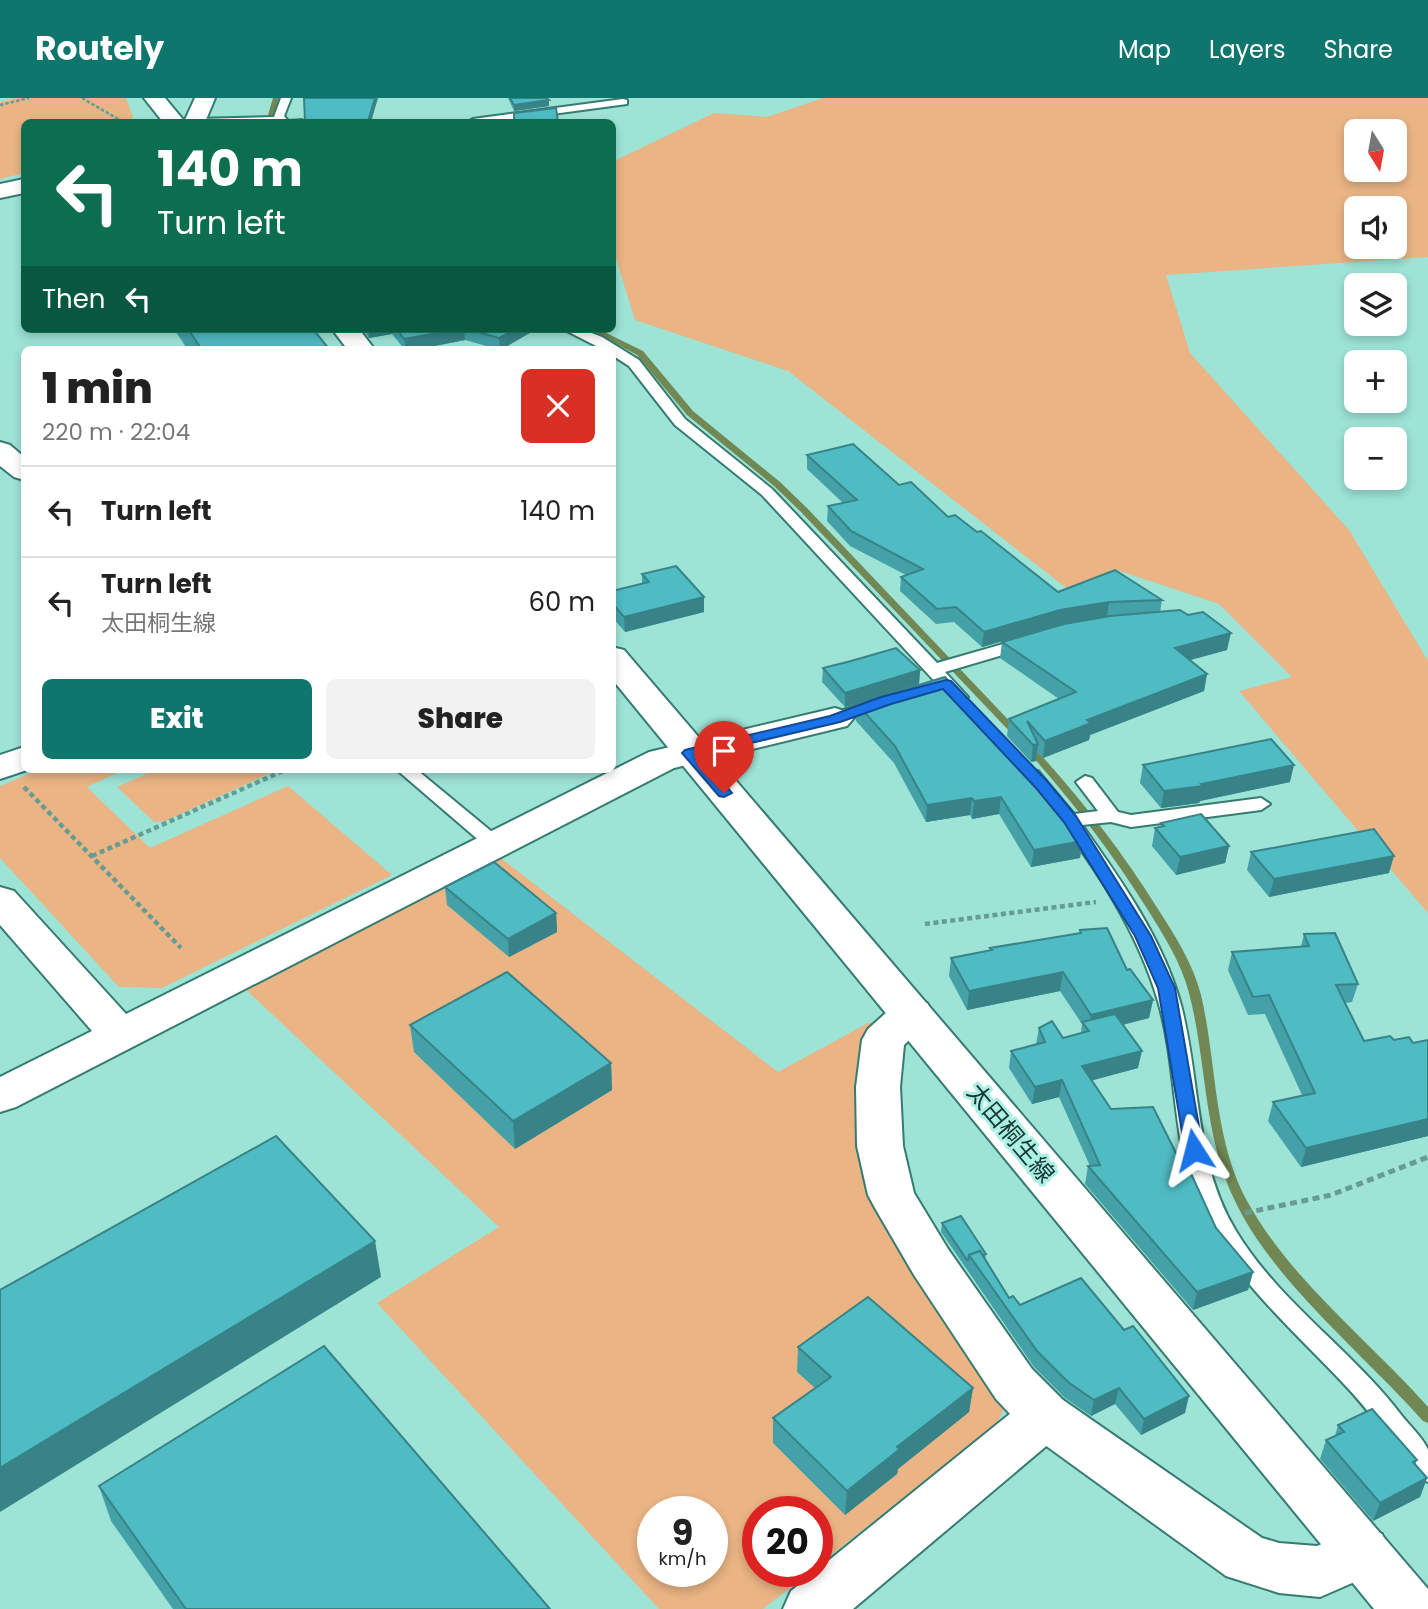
<!DOCTYPE html>
<meta charset="utf-8">
<style>
:root{--surface:#fff;--page:#f2f2f2;--text:#222;--muted:#767676;--line:#e0e0e0;--accent:#0f766e}
body{margin:0;font-family:Poppins,"Noto Sans JP",sans-serif;background:var(--page);color:var(--text);height:100vh;display:flex;flex-direction:column;font-size:26px;white-space:nowrap}
*{box-sizing:border-box;margin:0}
p{font-size:23px;color:var(--muted)}
.icon{flex:none;width:38px;height:38px;fill:none;stroke:currentColor;stroke-width:2;stroke-linecap:round;stroke-linejoin:round}
.map{position:relative;flex:1;overflow:hidden}
.details{position:absolute;left:21px;top:248px;width:595px;height:427px;display:flex;flex-direction:column;background:var(--surface);border-radius:10px;box-shadow:0 4px 10px #0003}
.details>*{flex:none}
.guide{position:absolute;left:21px;top:21px;width:595px;height:214px;border-radius:10px;box-shadow:0 4px 10px #0003;background:#0b6e4f;color:#fff;overflow:hidden}
.needle{width:46px;rotate:169deg}
.controls{position:absolute;left:1344px;top:21px;display:grid;gap:14px}
.controls a{display:grid;place-items:center;width:63px;height:63px;border-radius:10px;background:var(--surface);box-shadow:0 4px 10px #0003;font-size:35px}
.speed{position:absolute;left:637px;top:1398px;display:flex;gap:14px;font-size:35px;font-weight:700;text-align:center}
.speed>*{display:grid;place-content:center;width:91px;height:91px;border-radius:50%;background:var(--surface);box-shadow:0 4px 10px #0003;line-height:1}
.speed small{font-size:18px;font-weight:400}
.speed .limit{border:10px solid #d22;background:#fff;color:#111}
.pin{position:absolute;display:grid;place-items:center;width:60px;height:60px;color:#fff;margin:-72px -30px;border-radius:50% 50% 50% 0;rotate:-45deg;box-shadow:0 0 7px #0007}
.pin .icon{rotate:45deg}
.me{position:absolute;width:77px;margin:-38px;rotate:351deg;stroke-linejoin:round;filter:drop-shadow(0 0 5px #0008)}
.turn{display:flex;align-items:center;gap:24px;height:147px;padding:0 21px;font-size:32px}
.turn .icon{width:91px;height:91px;stroke-width:2.5}
.turn b{display:block;font-size:49px;line-height:60px}
.then{display:flex;align-items:center;height:66px;padding:0 21px;background:#0003;gap:14px;font-size:26px}
.round{display:grid;place-items:center;flex:none;width:74px;height:74px;border-radius:10px;background:var(--page)}
.summary{display:flex;align-items:center;justify-content:space-between;height:119px;padding:0 21px}
h1{font-size:42px;font-weight:800;line-height:52px}
.button{display:flex;gap:14px;margin-top:auto;padding:14px 21px}
.button a{flex:1;height:80px;border-radius:10px;background:var(--accent);color:#fff;font-size:28px;font-weight:800;line-height:80px;text-align:center}
.button a+a{background:var(--page);color:var(--text)}
ul{padding:0;list-style:none}
li{display:flex;align-items:center;gap:21px;height:91px;padding:0 21px;border-top:2px solid var(--line)}
li div{flex:1}
li b{display:block;font-size:26px}
li em{font-style:normal}
header{display:flex;align-items:center;gap:42px;box-sizing:border-box;height:98px;padding:0 35px;background:var(--accent);color:#fff}
header strong{font-size:33px}
nav{display:flex;gap:38px;margin-inline-start:auto;font-size:24px}
.map>svg:first-child{display:block}
</style>
<header>
<strong>Routely</strong>
<nav><a>Map</a><a>Layers</a><a>Share</a></nav>
</header>
<div class="map">
<svg width="1428" height="1511" viewBox="0 0 1428 1511">
<rect width="100%" height="100%" fill="#9de3d6"/>
<!-- green -->
<g fill="#eab484" fill-rule="evenodd">
<path d="M 16,0 L 126,0 L 133,19 L 130,24 L 24,24 L 24,75 L 0,81 L 0,4 Z"/>
<path d="M 823,0 L 1428,0 L 1428,159 L 1166,177 L 1190,255 L 1349,432 L 1428,563 L 1428,815 L 1239,593 L 1292,579 L 1219,506 L 1114,471 L 1069,492 L 788,273 L 635,222 L 613,151 L 612,64 L 714,15 L 767,19 ZM 1356,33 L 1395,33 L 1395,72 L 1356,72 ZM 1356,110 L 1395,110 L 1395,149 L 1356,149 Z"/>
<path d="M 38,672 L 123,672 L 87,689 L 150,750 L 288,688 L 392,777 L 162,890 L 119,889 L 0,760 L 0,688 Z"/>
<path d="M 155,672 L 271,672 L 273,674 L 165,723 L 154,724 L 117,689 Z"/>
<path d="M 498,758 L 778,974 L 870,924 L 875,929 L 861,1056 L 870,1101 L 926,1192 L 1008,1300 L 997,1326 L 817,1468 L 817,1414 L 758,1414 L 758,1474 L 810,1474 L 763,1511 L 659,1511 L 377,1205 L 499,1129 L 242,888 ZM 653,1414 L 712,1414 L 712,1474 L 653,1474 Z"/>
</g>
<g fill="none" stroke-linecap="round" stroke-linejoin="round">
<!-- stream -->
<g fill="#718854" fill-rule="evenodd">
<path d="M 273,0 L 279,0 L 274,17 L 276,24 L 270,24 L 268,17 Z"/>
<path d="M 589,231 L 598,231 L 643,253 L 693,313 L 780,384 L 807,410 L 1019,633 L 1021,635 L 1019,637 L 1013,637 L 801,414 L 774,388 L 687,317 L 637,257 Z"/>
<path d="M 1027,644 L 1030,645 C 1077,696 1119,749 1156,808 C 1174,836 1193,865 1201,897 C 1217,965 1213,1040 1247,1103 C 1292,1184 1368,1241 1428,1309 L 1428,1325 L 1423,1323 C 1363,1255 1273,1184 1234,1101 C 1203,1036 1207,964 1189,895 C 1181,864 1163,836 1146,809 C 1110,752 1069,699 1024,649 L 1022,647 Z"/>
</g>
<!-- lane casing -->
<g stroke="#367b70" stroke-width="4">
<g id="lane">
<path d="M 281,0 L 291,0 L 284,18 L 289,24 L 191,24 L 196,21 L 274,19 Z"/>
<path d="M 623,1 L 627,2 L 627,6 L 493,24 L 468,24 L 473,21 Z"/>
<path d="M 563,231 L 581,231 L 602,239 L 639,262 L 685,321 L 772,391 L 937,565 L 1024,540 L 1032,545 L 1030,549 L 945,574 L 968,599 L 959,604 L 953,603 L 762,397 L 675,327 L 629,268 L 612,257 L 612,252 L 604,252 Z"/>
<path d="M 881,599 L 890,604 L 887,608 L 835,626 L 826,621 L 829,617 Z"/>
<path d="M 397,672 L 417,672 L 503,743 L 506,747 L 503,751 L 489,751 Z"/>
<path d="M 1032,672 L 1038,673 L 1074,716 L 1098,713 L 1076,684 L 1085,678 L 1092,680 L 1118,714 L 1131,717 L 1261,700 L 1270,706 L 1261,712 L 1131,729 L 1111,724 L 1082,727 C 1121,782 1163,841 1181,907 C 1201,983 1194,1064 1236,1133 C 1279,1204 1352,1252 1402,1318 C 1409,1327 1424,1341 1428,1352 C 1428,1360 1428,1375 1428,1384 L 1419,1380 C 1394,1348 1371,1314 1343,1285 C 1293,1232 1238,1185 1204,1119 C 1170,1051 1179,974 1158,903 C 1138,834 1096,770 1053,714 C 1044,701 1032,690 1023,677 Z"/>
</g>
</g>
<!-- street casing -->
<g stroke="#367b70" stroke-width="4">
<g id="street">
<path d="M 195,0 L 215,0 L 205,24 L 184,24 Z"/>
<path d="M 24,81 L 24,95 L 0,100 L 0,86 Z"/>
<path d="M 0,344 L 10,347 L 24,359 L 24,382 L 14,379 L 0,368 Z"/>
<path d="M 835,610 L 847,614 L 853,621 L 847,628 L 674,670 L 16,1009 L 0,1014 L 0,979 L 92,933 L 0,827 L 0,789 L 14,793 L 126,916 L 649,654 Z"/>
<path d="M 24,649 L 27,672 L 0,681 L 0,657 Z"/>
<path d="M 912,900 L 927,905 L 933,915 L 927,925 L 904,947 L 900,989 L 903,1048 L 914,1095 L 948,1151 L 1032,1271 L 1063,1302 L 1262,1440 L 1279,1445 L 1317,1448 L 1362,1429 L 1382,1436 L 1390,1454 L 1382,1472 L 1320,1499 L 1279,1495 L 1226,1478 L 1027,1334 L 996,1301 L 914,1177 L 875,1110 L 868,1097 L 857,1048 L 856,989 L 862,942 L 868,931 L 897,905 Z"/>
</g>
</g>
<!-- secondary casing -->
<g stroke="#367b70" stroke-width="4">
<g id="secondary">
<path d="M 144,0 L 165,0 L 185,24 L 163,24 Z"/>
<path d="M 332,231 L 359,231 L 375,252 L 348,252 Z"/>
<path d="M 612,549 L 624,552 L 1428,1491 L 1428,1511 L 1374,1511 L 612,581 Z"/>
<path d="M 1045,1296 L 1063,1302 L 1071,1318 L 1063,1334 L 853,1511 L 783,1511 L 791,1493 L 1027,1302 Z"/>
</g>
</g>
<!-- path-far2 -->
<g stroke="#669c92" stroke-width="2.5" stroke-dasharray="3.5 2" stroke-linecap="butt">
<path d="M 82,0 L 123,24"/>
<path d="M 0,7 L 29,0"/>
</g>
<!-- path-far1 -->
<g stroke="#669c92" stroke-width="4.5" stroke-dasharray="5 3.5" stroke-linecap="butt">
<path d="M 24,689 L 181,850"/>
<path d="M 92,758 L 285,672"/>
<path d="M 925,826 L 1096,804"/>
</g>
<!-- path -->
<path stroke="#669c92" stroke-width="5" stroke-dasharray="7 4.5" stroke-linecap="butt" d="M 1245,1115 L 1331,1097 L 1428,1059"/>
<!-- lane -->
<use href="#lane" fill="#fff" fill-rule="evenodd"/>
<!-- street -->
<use href="#street" fill="#fff" fill-rule="evenodd"/>
<!-- secondary -->
<use href="#secondary" fill="#fff" fill-rule="evenodd"/>
</g>
<!-- wall -->
<g fill="#44a1a8">
<path d="M 508,0 L 546,0 L 549,8 L 514,13 Z"/>
<path d="M 174,231 L 313,231 L 330,252 L 188,252 Z"/>
<path d="M 363,231 L 533,231 L 533,233 L 501,252 L 465,242 L 414,252 L 405,252 L 392,236 L 369,240 Z"/>
<path d="M 807,357 L 899,387 L 948,419 L 977,434 L 1058,494 L 1162,502 L 1160,514 L 1227,552 L 1190,562 L 1207,576 L 1204,593 L 1090,637 L 1089,642 L 1043,660 L 1037,654 L 1036,663 L 1031,664 L 1007,638 L 1009,621 L 1059,601 L 1000,560 L 1002,544 L 1060,527 L 982,549 L 954,524 L 936,526 L 900,493 L 901,479 L 906,477 L 850,448 L 827,423 L 828,408 L 843,405 L 807,371 Z"/>
<path d="M 642,476 L 704,499 L 704,514 L 625,534 L 612,519 L 612,493 L 642,486 Z"/>
<path d="M 823,570 L 920,572 L 919,586 L 845,609 L 822,584 Z"/>
<path d="M 857,606 L 1055,707 L 1082,743 L 1080,760 L 1031,769 L 999,716 L 972,721 L 970,717 L 926,724 L 894,665 L 856,623 Z"/>
<path d="M 1143,667 L 1290,684 L 1200,703 L 1199,705 L 1161,710 L 1140,685 Z"/>
<path d="M 1161,725 L 1229,748 L 1225,765 L 1176,777 L 1152,748 L 1155,730 L 1161,729 Z"/>
<path d="M 1251,754 L 1389,775 L 1269,799 L 1247,772 Z"/>
<path d="M 445,789 L 556,815 L 557,834 L 509,859 L 447,807 Z"/>
<path d="M 1080,832 L 1127,872 L 1153,902 L 1149,920 L 1123,927 L 1138,970 L 1092,982 L 1111,1011 L 1253,1174 L 1248,1192 L 1193,1212 L 1085,1086 L 1088,1068 L 1090,1068 L 1059,999 L 1032,1006 L 1009,970 L 1011,953 L 1036,946 L 1039,930 L 1063,940 L 1081,935 L 1082,926 L 1060,893 L 967,912 L 949,878 L 951,860 L 990,852 L 990,850 L 1079,836 Z"/>
<path d="M 1304,836 L 1358,886 L 1352,904 L 1345,905 L 1364,943 L 1394,942 L 1413,945 L 1428,942 L 1428,1038 L 1301,1069 L 1268,1023 L 1273,1004 L 1302,997 L 1265,916 L 1248,917 L 1228,872 L 1232,854 L 1301,849 Z"/>
<path d="M 410,927 L 611,965 L 612,992 L 515,1051 L 414,954 Z"/>
<path d="M 942,1125 L 986,1156 L 985,1162 L 1009,1200 L 1185,1315 L 1141,1337 L 1115,1306 L 1091,1318 L 1065,1300 L 1034,1269 L 941,1134 Z"/>
<path d="M 798,1249 L 973,1290 L 969,1314 L 898,1371 L 897,1376 L 845,1417 L 773,1345 L 773,1320 L 815,1290 L 797,1274 Z"/>
<path d="M 1338,1327 L 1417,1362 L 1415,1367 L 1427,1380 L 1420,1399 L 1373,1423 L 1320,1361 L 1326,1342 L 1335,1338 Z"/>
<path d="M 99,1388 L 550,1511 L 173,1511 L 111,1423 Z"/>
</g>
<!-- shaded-wall -->
<g fill="#378388">
<path d="M 375,0 L 378,0 L 371,24 L 358,24 Z"/>
<path d="M 549,2 L 549,8 L 514,13 L 514,7 Z"/>
<path d="M 368,231 L 392,231 L 392,236 L 369,240 Z"/>
<path d="M 460,231 L 464,231 L 465,242 L 414,252 L 406,252 L 404,241 Z"/>
<path d="M 515,231 L 533,231 L 533,233 L 500,252 L 499,240 Z"/>
<path d="M 704,499 L 704,514 L 625,534 L 624,519 Z"/>
<path d="M 1109,504 L 1107,519 L 1059,527 L 982,549 L 984,534 L 1060,512 Z"/>
<path d="M 1231,535 L 1227,552 L 1172,567 L 1175,550 Z"/>
<path d="M 920,572 L 919,586 L 845,609 L 845,595 Z"/>
<path d="M 1207,576 L 1204,593 L 1090,637 L 1089,642 L 1043,660 L 1045,643 L 1087,622 Z"/>
<path d="M 1038,646 L 1036,663 L 1031,664 L 1033,647 Z"/>
<path d="M 1294,667 L 1290,684 L 1200,703 L 1199,705 L 1161,710 L 1164,693 Z"/>
<path d="M 1001,699 L 999,716 L 972,721 L 974,703 Z"/>
<path d="M 972,700 L 970,717 L 926,724 L 927,707 Z"/>
<path d="M 1082,743 L 1080,760 L 1031,769 L 1034,752 Z"/>
<path d="M 1229,748 L 1225,765 L 1176,777 L 1180,759 Z"/>
<path d="M 1394,758 L 1389,775 L 1269,799 L 1274,781 Z"/>
<path d="M 556,815 L 557,834 L 509,859 L 508,841 Z"/>
<path d="M 1063,874 L 1060,893 L 967,912 L 969,893 Z"/>
<path d="M 1153,902 L 1149,920 L 1088,935 L 1091,917 Z"/>
<path d="M 1142,953 L 1138,970 L 1079,986 L 1082,968 Z"/>
<path d="M 611,965 L 612,992 L 515,1051 L 513,1023 Z"/>
<path d="M 1062,982 L 1059,999 L 1032,1006 L 1035,989 Z"/>
<path d="M 1428,1021 L 1428,1038 L 1301,1069 L 1306,1050 Z"/>
<path d="M 375,1143 L 381,1179 L 0,1414 L 0,1370 Z"/>
<path d="M 1253,1174 L 1248,1192 L 1193,1212 L 1197,1194 Z"/>
<path d="M 973,1290 L 969,1314 L 898,1371 L 897,1376 L 845,1417 L 847,1393 L 897,1349 Z"/>
<path d="M 1119,1290 L 1115,1306 L 1091,1318 L 1094,1302 Z"/>
<path d="M 1189,1298 L 1185,1315 L 1141,1337 L 1144,1321 Z"/>
<path d="M 1427,1380 L 1420,1399 L 1373,1423 L 1380,1405 Z"/>
</g>
<!-- building -->
<g fill="#4fbbc3" stroke="#378388" stroke-width="2">
<path d="M 304,0 L 375,0 L 368,23 L 358,24 L 305,24 Z"/>
<path d="M 510,0 L 546,0 L 549,2 L 514,7 Z"/>
<path d="M 556,10 L 558,24 L 514,24 L 514,15 Z"/>
<path d="M 302,21 L 302,24 L 258,24 Z"/>
<path d="M 188,231 L 313,231 L 330,252 L 202,252 Z"/>
<path d="M 397,231 L 460,231 L 404,241 Z"/>
<path d="M 467,231 L 515,231 L 499,240 Z"/>
<path d="M 853,346 L 899,387 L 911,384 L 948,419 L 955,417 L 977,434 L 981,433 L 1058,494 L 1115,472 L 1162,502 L 1109,504 L 1060,512 L 984,534 L 956,509 L 937,511 L 901,479 L 923,471 L 851,433 L 828,408 L 857,402 L 807,357 Z"/>
<path d="M 676,468 L 704,499 L 624,519 L 612,505 L 612,493 L 649,484 L 642,476 Z"/>
<path d="M 1180,512 L 1188,517 L 1203,514 L 1231,535 L 1175,550 L 1207,576 L 1087,622 L 1091,625 L 1045,643 L 1027,623 L 1038,646 L 1033,647 L 1009,621 L 1076,594 L 1002,544 L 1064,526 L 1110,518 Z"/>
<path d="M 896,550 L 920,572 L 845,595 L 823,570 L 851,563 Z"/>
<path d="M 945,579 L 1047,693 L 1055,707 L 1059,706 L 1082,743 L 1034,752 L 1001,699 L 974,703 L 972,700 L 927,707 L 895,648 L 857,606 Z"/>
<path d="M 1271,641 L 1294,667 L 1201,686 L 1203,688 L 1164,693 L 1143,667 Z"/>
<path d="M 1201,716 L 1229,748 L 1180,759 L 1155,730 L 1164,728 L 1161,725 Z"/>
<path d="M 1374,731 L 1394,758 L 1274,781 L 1251,754 Z"/>
<path d="M 494,764 L 556,815 L 508,841 L 445,789 Z"/>
<path d="M 1107,830 L 1127,872 L 1130,871 L 1153,902 L 1091,917 L 1063,874 L 969,893 L 951,860 L 992,852 L 990,850 L 1081,835 L 1080,832 Z"/>
<path d="M 1335,835 L 1358,886 L 1336,887 L 1364,943 L 1390,938 L 1394,942 L 1409,939 L 1413,945 L 1428,942 L 1428,1021 L 1306,1050 L 1273,1004 L 1315,995 L 1269,897 L 1253,899 L 1232,854 L 1309,848 L 1304,836 Z"/>
<path d="M 507,874 L 611,965 L 513,1023 L 410,927 Z"/>
<path d="M 1115,916 L 1142,953 L 1082,968 L 1111,1011 L 1153,1009 L 1177,1057 L 1182,1056 L 1216,1130 L 1253,1174 L 1197,1194 L 1088,1068 L 1100,1067 L 1062,982 L 1035,989 L 1011,953 L 1045,944 L 1039,930 L 1052,923 L 1063,940 L 1089,933 L 1082,924 Z"/>
<path d="M 276,1038 L 375,1143 L 0,1370 L 0,1192 Z"/>
<path d="M 961,1118 L 986,1156 L 982,1157 L 980,1153 L 969,1157 L 968,1162 L 967,1162 L 942,1125 Z"/>
<path d="M 980,1153 L 1009,1200 L 1013,1198 L 1020,1207 L 1081,1180 L 1124,1232 L 1133,1228 L 1189,1298 L 1144,1321 L 1119,1290 L 1094,1302 L 1068,1284 L 1037,1253 L 969,1157 Z"/>
<path d="M 868,1199 L 973,1290 L 897,1349 L 900,1351 L 847,1393 L 773,1320 L 831,1279 L 798,1249 Z"/>
<path d="M 324,1248 L 550,1511 L 186,1511 L 99,1388 Z"/>
<path d="M 1372,1311 L 1417,1362 L 1413,1364 L 1427,1380 L 1380,1405 L 1326,1342 L 1344,1334 L 1338,1327 Z"/>
</g>
<!-- route -->
<path fill="#1a73e8" stroke="#114b97" stroke-width="2" d="M 946,582 L 951,583 L 1047,683 L 1076,718 L 1151,838 L 1175,890 L 1203,1052 L 1201,1057 L 1187,1057 L 1185,1052 L 1158,890 L 1135,838 L 1064,724 L 1036,690 L 943,591 L 891,606 L 840,624 L 700,657 L 732,695 L 724,699 L 719,698 L 682,655 L 685,652 L 830,618 L 881,599 Z"/>
<g text-anchor="middle" dominant-baseline="central" stroke-width="6" stroke-linejoin="round" paint-order="stroke">
<!-- street labels -->
<g font-size="24" fill="#183530" stroke="#aaf0e3">
<text transform="translate(1011 1035) rotate(50)">太田桐生線</text>
</g>
</g>
</svg>
<div class="controls">
<a><svg class="needle" viewBox="-14 -14 28 28"><path d="M0-13l5 13h-10z" fill="#e53935"/><path d="M0 13l5-13h-10z" fill="#767676"/></svg></a>
<a><svg class="icon" aria-label="sound" viewBox="0 0 24 24"><path d="M4 9h4l5-4v14l-5-4H4zM17 9q2 3 0 6"/></svg></a>
<a><svg class="icon" aria-label="layers" viewBox="0 0 24 24"><path d="M12 4l9 5-9 5-9-5zM3 14l9 5 9-5"/></svg></a>
<a>+</a>
<a>−</a>
</div>
<div class="speed"><div>9<small>km/h</small></div><div class="limit">20</div></div>
<div class="pin" style="left:724px;top:695px;background:#d93025"><svg class="icon" aria-label="arrive" viewBox="0 0 24 24"><path d="M6 21V4h12l-3 4 3 4H6"/></svg></div>
<svg class="me" style="left:1194px;top:1052px" viewBox="-20 -20 40 40"><path d="M0-17L14 15 0 8-14 15z" fill="#1a73e8" stroke="#fff" stroke-width="4"/></svg>
<div class="guide">
<div class="turn"><svg class="icon" aria-label="left" viewBox="0 0 24 24"><path d="M17 20v-9H6M10 6l-5 5 5 5"/></svg><div><b>140 m</b>Turn left</div></div>
<div class="then">Then<svg class="icon" aria-label="left" viewBox="0 0 24 24"><path d="M17 20v-9H6M10 6l-5 5 5 5"/></svg></div>
</div>
<section class="details">
<div class="summary"><div><h1>1 min</h1><p>220 m · 22:04</p></div><a class="round" style="background:#d93025;color:#fff"><svg class="icon" aria-label="close" viewBox="0 0 24 24"><path d="M6 6l12 12M18 6L6 18"/></svg></a></div>
<ul>
<li><svg class="icon" aria-label="left" viewBox="0 0 24 24"><path d="M17 20v-9H6M10 6l-5 5 5 5"/></svg><div><b>Turn left</b></div><em>140 m</em></li>
<li><svg class="icon" aria-label="left" viewBox="0 0 24 24"><path d="M17 20v-9H6M10 6l-5 5 5 5"/></svg><div><b>Turn left</b><p>太田桐生線</p></div><em>60 m</em></li>
</ul>
<div class="button"><a>Exit</a><a>Share</a></div>
</section>
</div>
